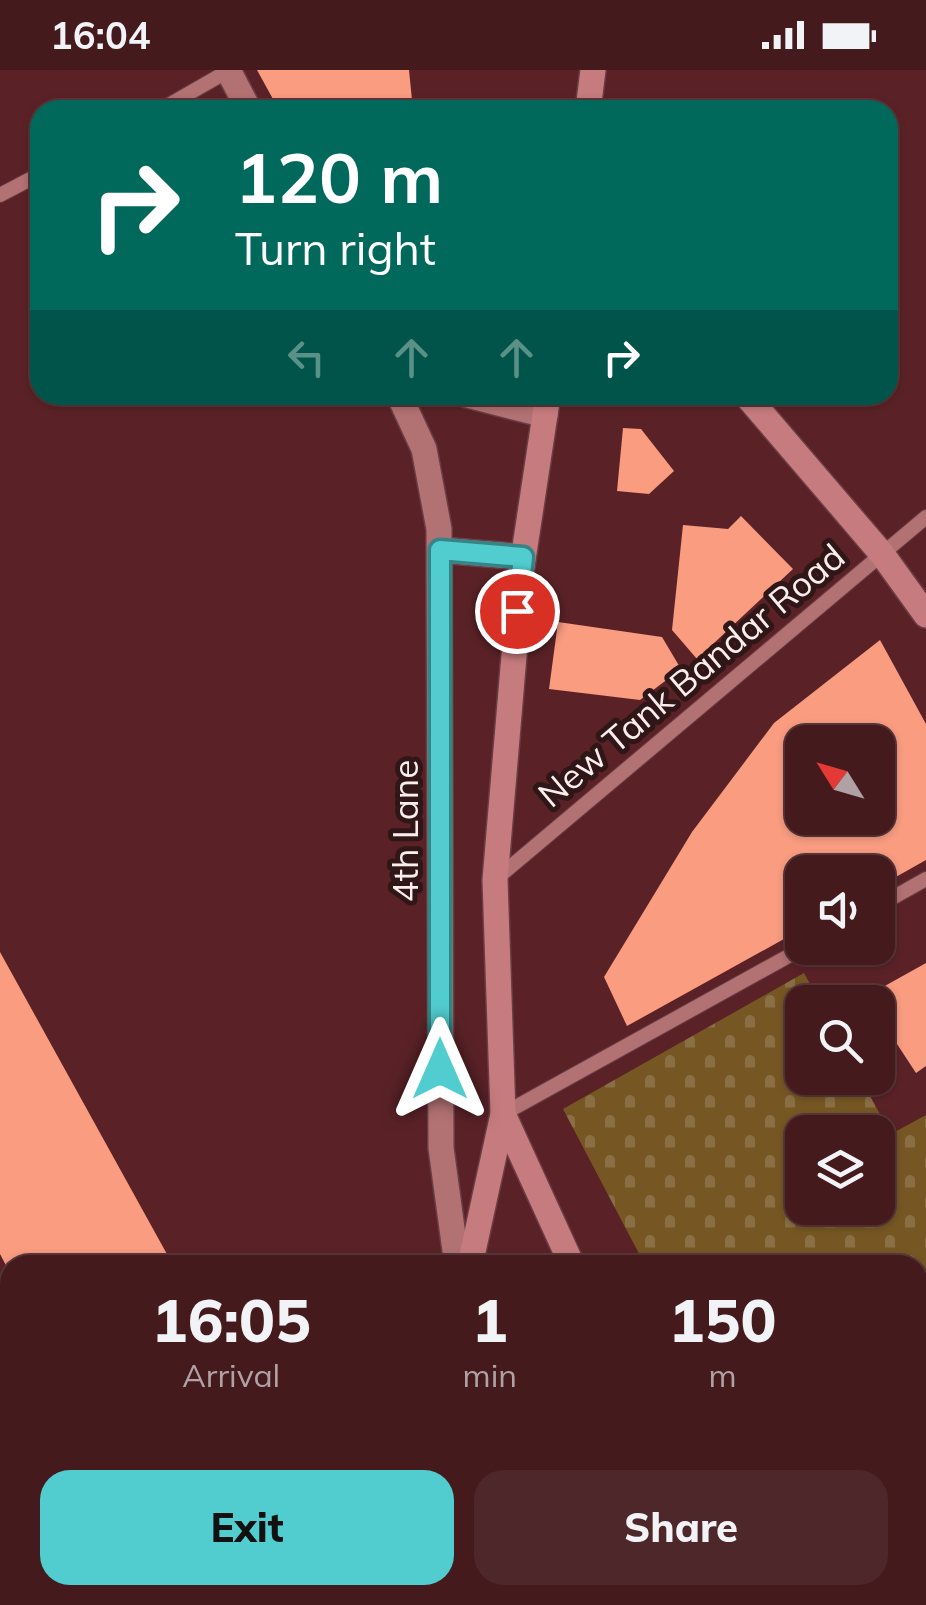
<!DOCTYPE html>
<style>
:root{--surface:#441a1d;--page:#4e272a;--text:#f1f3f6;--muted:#afa1a4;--line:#5c383b;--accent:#52cdcf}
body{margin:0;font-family:Mulish,sans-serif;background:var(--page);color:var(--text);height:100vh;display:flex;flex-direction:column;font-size:38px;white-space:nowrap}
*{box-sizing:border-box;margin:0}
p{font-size:32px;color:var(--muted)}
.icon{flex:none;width:55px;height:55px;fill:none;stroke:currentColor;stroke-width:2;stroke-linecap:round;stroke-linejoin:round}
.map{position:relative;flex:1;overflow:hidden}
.panel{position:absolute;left:0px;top:1185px;width:928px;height:350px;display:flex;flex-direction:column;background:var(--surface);border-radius:30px 30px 0 0;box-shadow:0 2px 8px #0004,0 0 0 2px var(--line)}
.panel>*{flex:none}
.top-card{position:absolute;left:30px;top:30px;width:868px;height:305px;border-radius:30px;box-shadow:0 2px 8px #0004,0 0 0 2px var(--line);background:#00695c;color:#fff;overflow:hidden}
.needle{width:65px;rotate:307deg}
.buttons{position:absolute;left:785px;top:655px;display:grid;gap:20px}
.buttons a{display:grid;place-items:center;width:110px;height:110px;border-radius:20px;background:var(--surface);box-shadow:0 2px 8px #0004,0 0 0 2px var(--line);font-size:50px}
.pin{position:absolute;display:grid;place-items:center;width:85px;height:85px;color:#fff;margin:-42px;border:5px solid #fff;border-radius:50%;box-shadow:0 2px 10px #0007}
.me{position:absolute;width:110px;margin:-55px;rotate:0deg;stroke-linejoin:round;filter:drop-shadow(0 0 8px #0008)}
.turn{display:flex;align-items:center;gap:35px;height:210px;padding:0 40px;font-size:45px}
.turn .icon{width:130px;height:130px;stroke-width:2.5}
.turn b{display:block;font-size:70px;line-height:85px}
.lanes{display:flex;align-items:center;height:95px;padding:0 40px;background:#0003;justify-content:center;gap:50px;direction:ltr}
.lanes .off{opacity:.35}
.eta{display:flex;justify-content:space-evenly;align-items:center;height:170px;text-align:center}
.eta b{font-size:60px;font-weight:800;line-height:70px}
.action{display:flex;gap:20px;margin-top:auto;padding:20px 40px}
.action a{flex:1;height:115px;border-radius:30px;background:var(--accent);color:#111;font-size:40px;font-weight:800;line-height:115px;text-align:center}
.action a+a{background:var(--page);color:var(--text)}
.status{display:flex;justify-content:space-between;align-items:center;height:70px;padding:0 50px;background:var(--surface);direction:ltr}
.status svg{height:28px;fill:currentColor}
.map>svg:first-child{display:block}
</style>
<div class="status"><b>16:04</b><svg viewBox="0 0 49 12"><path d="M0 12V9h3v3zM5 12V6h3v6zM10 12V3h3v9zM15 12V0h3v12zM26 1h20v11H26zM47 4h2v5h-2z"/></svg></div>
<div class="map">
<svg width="926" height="1535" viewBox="0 0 926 1535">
<defs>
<pattern id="cemetery-stones" width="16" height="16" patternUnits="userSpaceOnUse" patternTransform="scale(2.5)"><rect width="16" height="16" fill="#765724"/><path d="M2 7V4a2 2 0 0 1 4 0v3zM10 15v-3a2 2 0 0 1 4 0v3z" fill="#8a6f44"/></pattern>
</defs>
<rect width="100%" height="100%" fill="#5a2227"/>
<!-- cemetery -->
<path fill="url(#cemetery-stones)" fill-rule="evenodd" d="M 804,903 L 820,932 L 802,932 L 802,1008 L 860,1008 L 891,1064 L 926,1045 L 926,1535 L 822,1535 L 817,1525 L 918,1525 L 918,1195 L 645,1195 L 563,1039 ZM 802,1062 L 878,1062 L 878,1138 L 802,1138 Z"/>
<!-- building -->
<g fill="#f99c80" fill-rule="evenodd">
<path d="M 257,0 L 409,0 L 413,40 L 279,40 Z"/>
<path d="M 623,358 L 641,359 L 674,401 L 649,424 L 617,421 Z"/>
<path d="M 741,446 L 793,499 L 697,589 L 672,560 L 683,455 L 728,459 Z"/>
<path d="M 558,552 L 662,567 L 681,599 L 640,630 L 549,619 Z"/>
<path d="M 880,570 L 926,654 L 926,790 L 878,817 L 878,802 L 802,802 L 802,859 L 627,956 L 604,907 L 692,762 L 774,653 ZM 802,672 L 878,672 L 878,748 L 802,748 Z"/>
<path d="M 0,882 L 173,1195 L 10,1195 L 10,1203 L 0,1184 Z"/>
<path d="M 926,893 L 926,996 L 916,1003 L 878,945 L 878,932 L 869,932 L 865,927 Z"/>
<path d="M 0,1406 L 10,1424 L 10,1525 L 66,1525 L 71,1535 L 0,1535 Z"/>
<path d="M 188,1525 L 356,1525 L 338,1535 L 193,1535 Z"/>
</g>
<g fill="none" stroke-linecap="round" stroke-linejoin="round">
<!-- lane casing -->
<g stroke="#6a3d44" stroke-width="16">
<g id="lane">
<path d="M 160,40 L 228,1"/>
<path d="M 0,125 L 40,104"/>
<path d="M 496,809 L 926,447"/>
<path d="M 878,836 L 926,809"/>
<path d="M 503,1044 L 803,878"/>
<path d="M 550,1525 L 555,1535"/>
</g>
</g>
<!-- street casing -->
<g stroke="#6a3d44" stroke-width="28">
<g id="street">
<path d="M 228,0 L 249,40"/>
<path d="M 399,325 L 424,379 L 439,459 L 441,1078 L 457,1195"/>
<path d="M 467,325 L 545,345"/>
<path d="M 440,480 L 523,487"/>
</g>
</g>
<!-- secondary casing -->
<g stroke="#6a3d44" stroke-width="28">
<g id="secondary">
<path d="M 588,40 L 593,0"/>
<path d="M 746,325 L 882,484 L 926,545"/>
<path d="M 503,1044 L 572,1195"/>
<path d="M 470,1195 L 503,1044 L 495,810 L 521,503 L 548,325"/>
<path d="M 721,1525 L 726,1535"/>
<path d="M 438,1535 L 456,1525"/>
</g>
</g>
<!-- lane -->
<use href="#lane" stroke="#b27173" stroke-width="14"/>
<!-- street -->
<use href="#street" stroke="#b27173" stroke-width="25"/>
<!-- secondary -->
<use href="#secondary" stroke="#c67b7e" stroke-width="25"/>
</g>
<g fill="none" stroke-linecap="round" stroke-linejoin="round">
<!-- route casing -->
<g stroke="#358587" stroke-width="25">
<path id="route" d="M 440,999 L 440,480 L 523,487 L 517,541"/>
</g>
<!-- route -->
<use href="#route" stroke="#52cdcf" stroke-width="18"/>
</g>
<g text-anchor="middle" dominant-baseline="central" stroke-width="10" stroke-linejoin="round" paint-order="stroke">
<!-- street labels -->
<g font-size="35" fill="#fceded" stroke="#2f1617">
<text transform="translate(691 605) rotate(-40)">New Tank Bandar Road</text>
<text transform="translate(405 761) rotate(-90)">4th Lane</text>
</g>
</g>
</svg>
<div class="buttons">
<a><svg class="needle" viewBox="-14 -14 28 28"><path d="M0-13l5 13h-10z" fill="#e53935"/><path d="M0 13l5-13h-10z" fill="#afa1a4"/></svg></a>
<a><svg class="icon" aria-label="sound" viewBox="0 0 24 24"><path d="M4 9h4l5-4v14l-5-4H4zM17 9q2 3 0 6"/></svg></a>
<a><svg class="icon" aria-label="search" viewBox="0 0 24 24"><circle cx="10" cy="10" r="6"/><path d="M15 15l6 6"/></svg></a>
<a><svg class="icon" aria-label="layers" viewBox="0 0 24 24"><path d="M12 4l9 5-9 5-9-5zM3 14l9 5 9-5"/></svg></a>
</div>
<div class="pin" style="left:517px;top:541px;background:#d93025"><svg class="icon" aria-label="arrive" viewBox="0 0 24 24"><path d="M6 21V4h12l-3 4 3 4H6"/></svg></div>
<svg class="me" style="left:440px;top:999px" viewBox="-20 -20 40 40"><path d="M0-17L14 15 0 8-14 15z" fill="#52cdcf" stroke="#fff" stroke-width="4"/></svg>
<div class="top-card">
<div class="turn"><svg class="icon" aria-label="right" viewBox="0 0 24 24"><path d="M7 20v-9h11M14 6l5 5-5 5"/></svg><div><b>120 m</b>Turn right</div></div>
<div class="lanes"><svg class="icon off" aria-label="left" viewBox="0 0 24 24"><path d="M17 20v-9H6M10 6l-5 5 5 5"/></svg><svg class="icon off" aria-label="ahead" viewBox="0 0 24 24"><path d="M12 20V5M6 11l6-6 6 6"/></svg><svg class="icon off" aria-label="ahead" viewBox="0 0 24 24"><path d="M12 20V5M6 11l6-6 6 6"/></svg><svg class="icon" aria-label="right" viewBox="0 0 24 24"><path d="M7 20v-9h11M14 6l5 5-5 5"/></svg></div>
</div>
<section class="panel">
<div class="eta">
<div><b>16:05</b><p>Arrival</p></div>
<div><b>1</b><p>min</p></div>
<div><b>150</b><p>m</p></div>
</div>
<div class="action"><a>Exit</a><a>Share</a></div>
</section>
</div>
